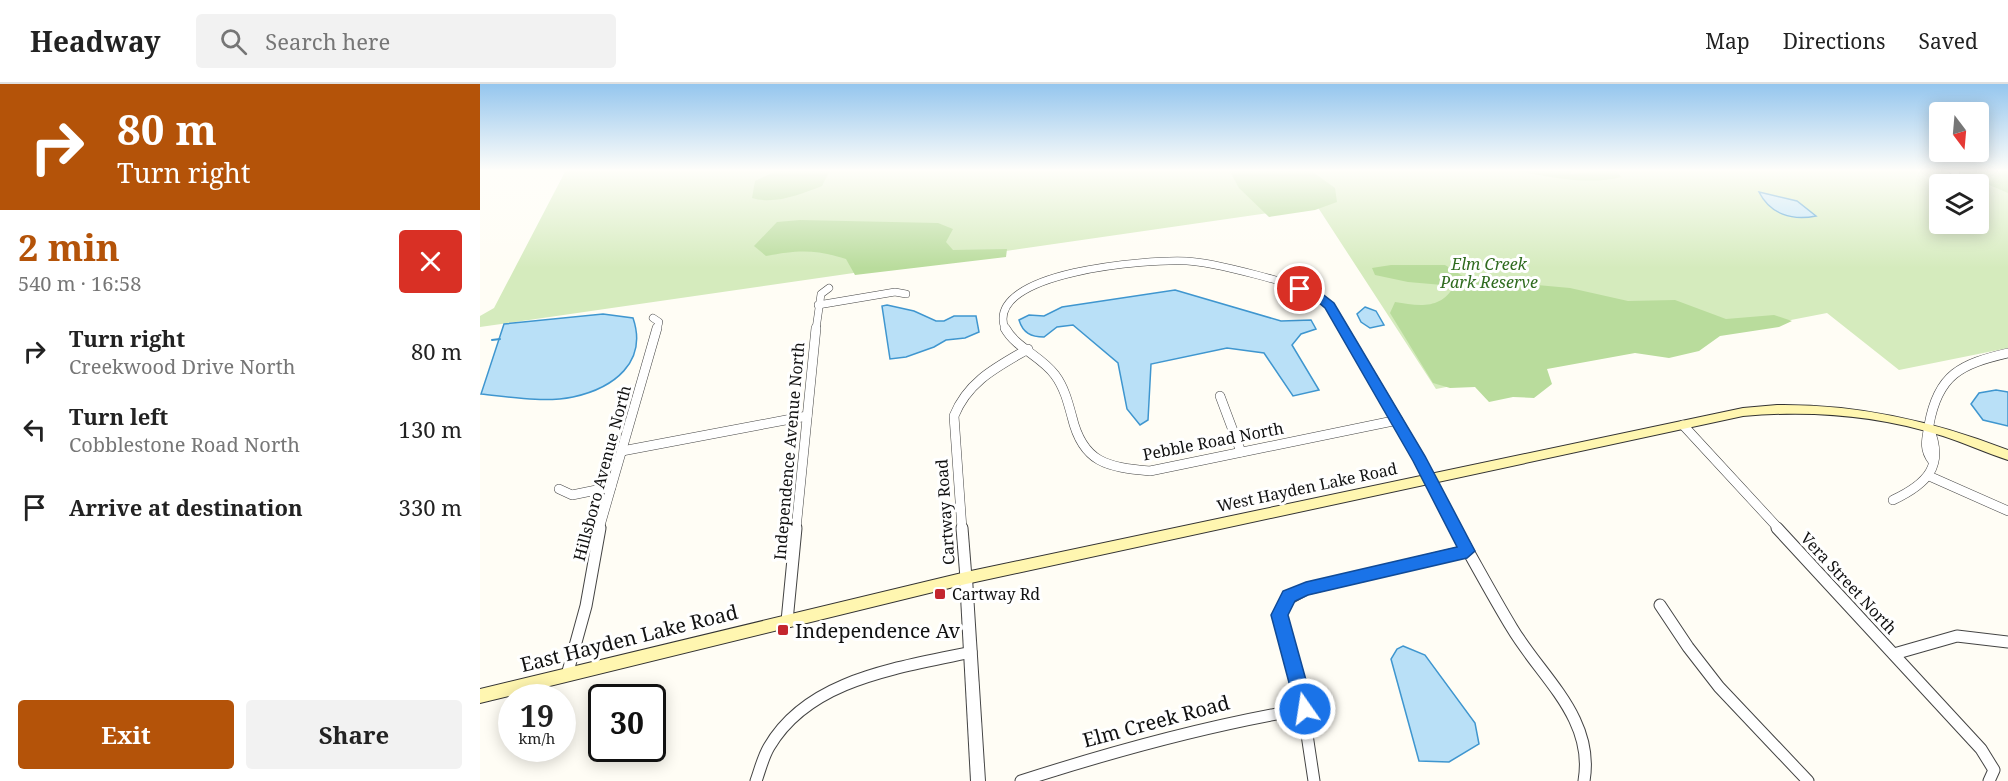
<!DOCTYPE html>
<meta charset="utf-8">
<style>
:root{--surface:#fff;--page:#f2f2f2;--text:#222;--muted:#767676;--line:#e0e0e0;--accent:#b45309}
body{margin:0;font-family:"Noto Serif",serif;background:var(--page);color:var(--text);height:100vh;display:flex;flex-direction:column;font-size:22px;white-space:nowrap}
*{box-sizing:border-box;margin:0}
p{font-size:20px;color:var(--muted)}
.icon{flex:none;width:33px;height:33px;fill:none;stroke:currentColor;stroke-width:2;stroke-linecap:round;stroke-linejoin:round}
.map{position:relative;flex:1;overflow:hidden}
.side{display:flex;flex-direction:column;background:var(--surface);width:480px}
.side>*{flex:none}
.top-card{background:#b45309;color:#fff;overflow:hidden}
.needle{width:39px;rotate:164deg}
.fabs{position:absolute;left:1449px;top:18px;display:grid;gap:12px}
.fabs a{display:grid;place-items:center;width:60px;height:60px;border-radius:6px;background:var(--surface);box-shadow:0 3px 15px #0003;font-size:30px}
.speed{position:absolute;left:18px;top:600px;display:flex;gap:12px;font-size:30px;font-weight:700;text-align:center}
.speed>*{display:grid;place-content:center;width:78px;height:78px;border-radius:50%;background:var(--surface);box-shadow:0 3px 15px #0003;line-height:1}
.speed small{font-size:15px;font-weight:400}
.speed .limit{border:3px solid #111;border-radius:9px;background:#fff;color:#111}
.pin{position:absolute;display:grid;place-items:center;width:51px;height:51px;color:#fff;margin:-26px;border:3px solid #fff;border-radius:50%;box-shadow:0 2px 6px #0007}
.me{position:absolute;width:66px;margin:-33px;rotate:347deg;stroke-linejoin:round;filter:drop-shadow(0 0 4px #0008)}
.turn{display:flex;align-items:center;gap:21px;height:126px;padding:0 18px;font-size:27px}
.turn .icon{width:78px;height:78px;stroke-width:2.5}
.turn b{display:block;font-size:42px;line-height:51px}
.round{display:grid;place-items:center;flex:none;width:63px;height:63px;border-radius:6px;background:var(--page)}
.overview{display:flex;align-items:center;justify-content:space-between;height:102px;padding:0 18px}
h1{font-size:36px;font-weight:700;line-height:45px;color:var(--accent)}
.action{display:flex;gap:12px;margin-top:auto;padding:12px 18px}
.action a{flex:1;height:69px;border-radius:6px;background:var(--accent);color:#fff;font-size:24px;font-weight:700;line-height:69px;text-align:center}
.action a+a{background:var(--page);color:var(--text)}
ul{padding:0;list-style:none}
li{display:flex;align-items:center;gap:18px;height:78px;padding:0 18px}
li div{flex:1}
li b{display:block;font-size:22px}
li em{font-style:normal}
header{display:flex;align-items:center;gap:36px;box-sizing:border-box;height:84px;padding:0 30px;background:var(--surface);border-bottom:2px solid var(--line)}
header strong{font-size:28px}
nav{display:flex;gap:33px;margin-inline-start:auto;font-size:21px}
.search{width:420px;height:54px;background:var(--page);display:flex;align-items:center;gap:15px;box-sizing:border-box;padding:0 21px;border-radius:6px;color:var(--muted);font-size:22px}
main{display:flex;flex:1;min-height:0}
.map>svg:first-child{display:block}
</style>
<header>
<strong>Headway</strong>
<div class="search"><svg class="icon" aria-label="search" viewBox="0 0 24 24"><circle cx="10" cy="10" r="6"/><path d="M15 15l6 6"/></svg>Search here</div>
<nav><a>Map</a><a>Directions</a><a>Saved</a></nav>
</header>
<main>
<section class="side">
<div class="top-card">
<div class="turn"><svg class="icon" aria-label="right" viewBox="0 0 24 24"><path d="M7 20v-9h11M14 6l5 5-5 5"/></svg><div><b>80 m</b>Turn right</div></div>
</div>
<div class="overview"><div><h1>2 min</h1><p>540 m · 16:58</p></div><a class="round" style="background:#d93025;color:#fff"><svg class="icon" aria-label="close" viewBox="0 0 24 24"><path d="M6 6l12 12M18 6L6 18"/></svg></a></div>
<ul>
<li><svg class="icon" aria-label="right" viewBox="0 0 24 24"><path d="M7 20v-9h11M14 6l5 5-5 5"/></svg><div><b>Turn right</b><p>Creekwood Drive North</p></div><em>80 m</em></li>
<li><svg class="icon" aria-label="left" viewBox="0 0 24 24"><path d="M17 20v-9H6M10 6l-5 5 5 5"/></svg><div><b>Turn left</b><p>Cobblestone Road North</p></div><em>130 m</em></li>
<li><svg class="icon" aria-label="arrive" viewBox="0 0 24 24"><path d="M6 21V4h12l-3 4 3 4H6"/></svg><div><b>Arrive at destination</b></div><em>330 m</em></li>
</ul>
<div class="action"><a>Exit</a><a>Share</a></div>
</section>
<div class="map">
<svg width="1528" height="697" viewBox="0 0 1528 697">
<rect width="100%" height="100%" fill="#fffdf5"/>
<!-- green -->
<path fill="#d5ebbd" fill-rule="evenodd" d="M 86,86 L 1528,86 L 1528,264 L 1419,286 L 1347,229 L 956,305 L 837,122 L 0,243 L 0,232 L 14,224 ZM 1460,100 L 1498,100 L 1498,140 L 1460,140 Z"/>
<!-- forest -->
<g fill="#b9dc9c">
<path d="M 298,86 L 347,86 L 349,88 L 342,102 C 321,110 295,121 272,114 L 275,97 Z"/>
<path d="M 749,86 L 830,86 L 855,104 L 857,118 L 835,126 L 789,133 L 759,104 Z"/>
<path d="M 1032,86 L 1092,86 L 1090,90 L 1136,86 L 1141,93 C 1106,102 1067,92 1032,86 Z"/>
<path d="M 1477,86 L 1528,86 L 1528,109 L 1482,89 Z"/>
<path d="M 320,136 L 458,139 L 473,145 L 466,158 L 473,166 L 527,165 L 526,173 L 375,191 L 366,175 C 335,165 317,166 286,172 L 274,162 L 297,138 Z"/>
<path d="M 911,181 L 965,181 L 989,196 L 1035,194 L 1057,201 L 1090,204 L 1148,217 L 1195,216 L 1246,235 L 1294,231 L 1312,237 L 1299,243 L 1240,252 L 1219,267 L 1189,274 L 1155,269 L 1067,285 L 1072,300 L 1054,314 L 1033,313 L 1009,318 L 995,303 L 970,304 L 953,299 L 910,229 L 915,218 C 938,222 961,226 974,202 L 928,198 L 895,191 L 892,184 Z"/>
</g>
<!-- water -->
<g fill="#b9e0f7" stroke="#3f96cf" stroke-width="1.5">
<path d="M 1279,108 L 1317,117 L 1336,132 C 1312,137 1290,130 1279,108 Z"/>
<path d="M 695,206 L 801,237 L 831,236 L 836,245 L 821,250 L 812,261 L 839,306 L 813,312 L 784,269 L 747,264 L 671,280 L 668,336 L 660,341 L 647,325 L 638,279 L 593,241 L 577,243 L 564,253 C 551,253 543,249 539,236 L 549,231 L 564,232 L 582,223 Z"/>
<path d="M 407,221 L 434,227 L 456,237 L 464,237 L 474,232 L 496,232 L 499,248 L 485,254 L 466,256 L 454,263 L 426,273 L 410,275 L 402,222 Z"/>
<path d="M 885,223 L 896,227 L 904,241 L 890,244 L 881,238 L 877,230 Z"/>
<path d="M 123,230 L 153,234 C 168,278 134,304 93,313 C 64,319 30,313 1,310 L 24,240 Z"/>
<path d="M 1516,306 L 1528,308 L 1528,342 L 1503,336 L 1491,320 L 1499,309 Z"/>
<path d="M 923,562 L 945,571 L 995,639 L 999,660 L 969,678 L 939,677 L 911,575 L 917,565 Z"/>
</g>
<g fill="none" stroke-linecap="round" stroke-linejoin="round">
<!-- stream -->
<path stroke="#3f96cf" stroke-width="2" d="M 12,256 L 20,255"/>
<!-- minor-far2 casing -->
<g stroke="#444" stroke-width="8">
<g id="minor-far2">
<path d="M 1472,86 L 1476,89"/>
<path d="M 338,221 L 415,208 L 426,210"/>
<path d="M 173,234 L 179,238 L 177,245"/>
<path d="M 336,245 L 341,210 L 349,204"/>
<path d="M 525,245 C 503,187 671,175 707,177 C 730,178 822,200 839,213 C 851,221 857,233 864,245"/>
</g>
</g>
<!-- minor-far1 casing -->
<g stroke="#444" stroke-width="10">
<g id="minor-far1">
<path d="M 525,244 C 536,264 561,272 575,291 C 584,303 588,318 592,333 C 603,379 627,383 670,387 L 918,336"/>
<path d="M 863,244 L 918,336"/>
<path d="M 740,312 L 761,368"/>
<path d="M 918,336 L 976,445"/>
<path d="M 1203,341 L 1299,445"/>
<path d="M 142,367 L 327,332"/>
<path d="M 1452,376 C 1443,364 1447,354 1449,341 C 1458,290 1481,280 1528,269"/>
<path d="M 1449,392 L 1528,427"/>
<path d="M 79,405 L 92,411 L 131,403"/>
<path d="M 1413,416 C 1447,400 1465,382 1449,344"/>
<path d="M 119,445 L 177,244"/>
<path d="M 316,445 L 336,244"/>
<path d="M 482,445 L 474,332 C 488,297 517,283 548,265"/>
</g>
</g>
<!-- minor casing -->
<g stroke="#444" stroke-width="13">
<g id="minor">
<path d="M 482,444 L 486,494"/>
<path d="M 975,444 C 994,477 1012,511 1032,544 C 1061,593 1115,634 1104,697"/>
<path d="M 1297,444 L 1501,665 L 1514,686 L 1509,697"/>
<path d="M 1180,521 L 1208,563 L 1239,603 L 1328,697"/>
<path d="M 307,537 L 316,444"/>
<path d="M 1414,570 L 1477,552 L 1528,558"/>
<path d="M 87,591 L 106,522 L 120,444"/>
<path d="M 276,697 C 280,686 283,673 289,663 C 329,594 420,584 491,568"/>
<path d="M 541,697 C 634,667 728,641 825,625"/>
<path d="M 834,697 L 820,604 L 799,536 L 806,516 L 826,505 L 987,467"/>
</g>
</g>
<!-- tertiary casing -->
<g stroke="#444" stroke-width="2">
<path id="tertiary" d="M 486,489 L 490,490 L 492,494 L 505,697 L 491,697 L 480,494 L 482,490 Z"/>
</g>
<!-- secondary casing -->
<g stroke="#333" stroke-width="2">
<path id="secondary" d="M 1297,321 C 1378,320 1453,337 1528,366 L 1528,376 C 1506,369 1485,359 1463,352 C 1398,331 1331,326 1263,332 L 486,500 L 0,619 L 0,605 L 486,488 L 1263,324 Z"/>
</g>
<!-- minor-far2 -->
<use href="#minor-far2" stroke="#fff" stroke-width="7"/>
<!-- minor-far1 -->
<use href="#minor-far1" stroke="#fff" stroke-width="9"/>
<!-- minor -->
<use href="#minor" stroke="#fff" stroke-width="11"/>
<!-- tertiary -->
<use href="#tertiary" fill="#fff" fill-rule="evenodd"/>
<!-- secondary -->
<use href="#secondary" fill="#fff6b0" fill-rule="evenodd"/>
</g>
<!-- sky -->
<linearGradient id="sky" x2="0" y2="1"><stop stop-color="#95c6ee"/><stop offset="0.47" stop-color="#fffefa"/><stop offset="1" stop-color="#fffefa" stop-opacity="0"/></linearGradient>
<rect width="1528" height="184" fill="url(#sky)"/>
<!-- route -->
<path fill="#1a73e8" stroke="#114b97" stroke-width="1.5" d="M 816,202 L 841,209 L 854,219 L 945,372 L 995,467 L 987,474 L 828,511 L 815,517 L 808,531 L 834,625 L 831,631 L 825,633 L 818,631 L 816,625 L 791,531 L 803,507 L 826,498 L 977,463 L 933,377 L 845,224 L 833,214 L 816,207 Z"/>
<!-- markers -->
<g fill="#c4262e" stroke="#fff" stroke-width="2">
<rect x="454" y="504" width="12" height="12" rx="3"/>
<rect x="297" y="540" width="12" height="12" rx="3"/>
</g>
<g text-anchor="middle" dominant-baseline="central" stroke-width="6" stroke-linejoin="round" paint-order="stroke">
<!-- park labels -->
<g font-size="16" font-style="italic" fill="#2f6b1f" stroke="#fff">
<text x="1009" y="180">Elm Creek<tspan x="1009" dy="18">Park Reserve</tspan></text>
</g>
<!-- street labels -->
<g font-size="16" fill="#111" stroke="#fff">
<text transform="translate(733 357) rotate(-11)">Pebble Road North</text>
<text transform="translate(309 367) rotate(-85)">Independence Avenue North</text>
<text transform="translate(122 389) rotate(-75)">Hillsboro Avenue North</text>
<text transform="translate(827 403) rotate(-12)">West Hayden Lake Road</text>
<text transform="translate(465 428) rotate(-94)">Cartway Road</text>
<text transform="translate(1369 499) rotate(47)">Vera Street North</text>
</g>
<!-- poi labels -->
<g font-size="16" fill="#111" stroke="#fff" text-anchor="start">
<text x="472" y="510">Cartway Rd</text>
</g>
<!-- near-poi labels -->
<g font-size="20" fill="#111" stroke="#fff" text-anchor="start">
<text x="315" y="546">Independence Av</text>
</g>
<!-- near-street labels -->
<g font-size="20" fill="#111" stroke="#fff">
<text transform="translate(149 554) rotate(-14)">East Hayden Lake Road</text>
<text transform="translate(676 637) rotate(-15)">Elm Creek Road</text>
</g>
</g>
</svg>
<div class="fabs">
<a><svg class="needle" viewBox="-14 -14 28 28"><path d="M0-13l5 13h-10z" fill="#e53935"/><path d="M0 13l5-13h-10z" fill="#767676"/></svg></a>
<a><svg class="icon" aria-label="layers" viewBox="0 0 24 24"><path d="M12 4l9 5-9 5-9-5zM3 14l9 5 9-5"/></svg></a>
</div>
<div class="speed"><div>19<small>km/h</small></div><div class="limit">30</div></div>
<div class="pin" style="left:820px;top:205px;background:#d93025"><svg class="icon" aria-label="arrive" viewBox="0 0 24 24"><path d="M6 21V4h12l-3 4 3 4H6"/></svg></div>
<svg class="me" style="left:825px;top:625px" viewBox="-20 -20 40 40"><circle r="17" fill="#1a73e8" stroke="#fff" stroke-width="3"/><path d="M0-11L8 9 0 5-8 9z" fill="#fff"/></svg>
</div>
</main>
